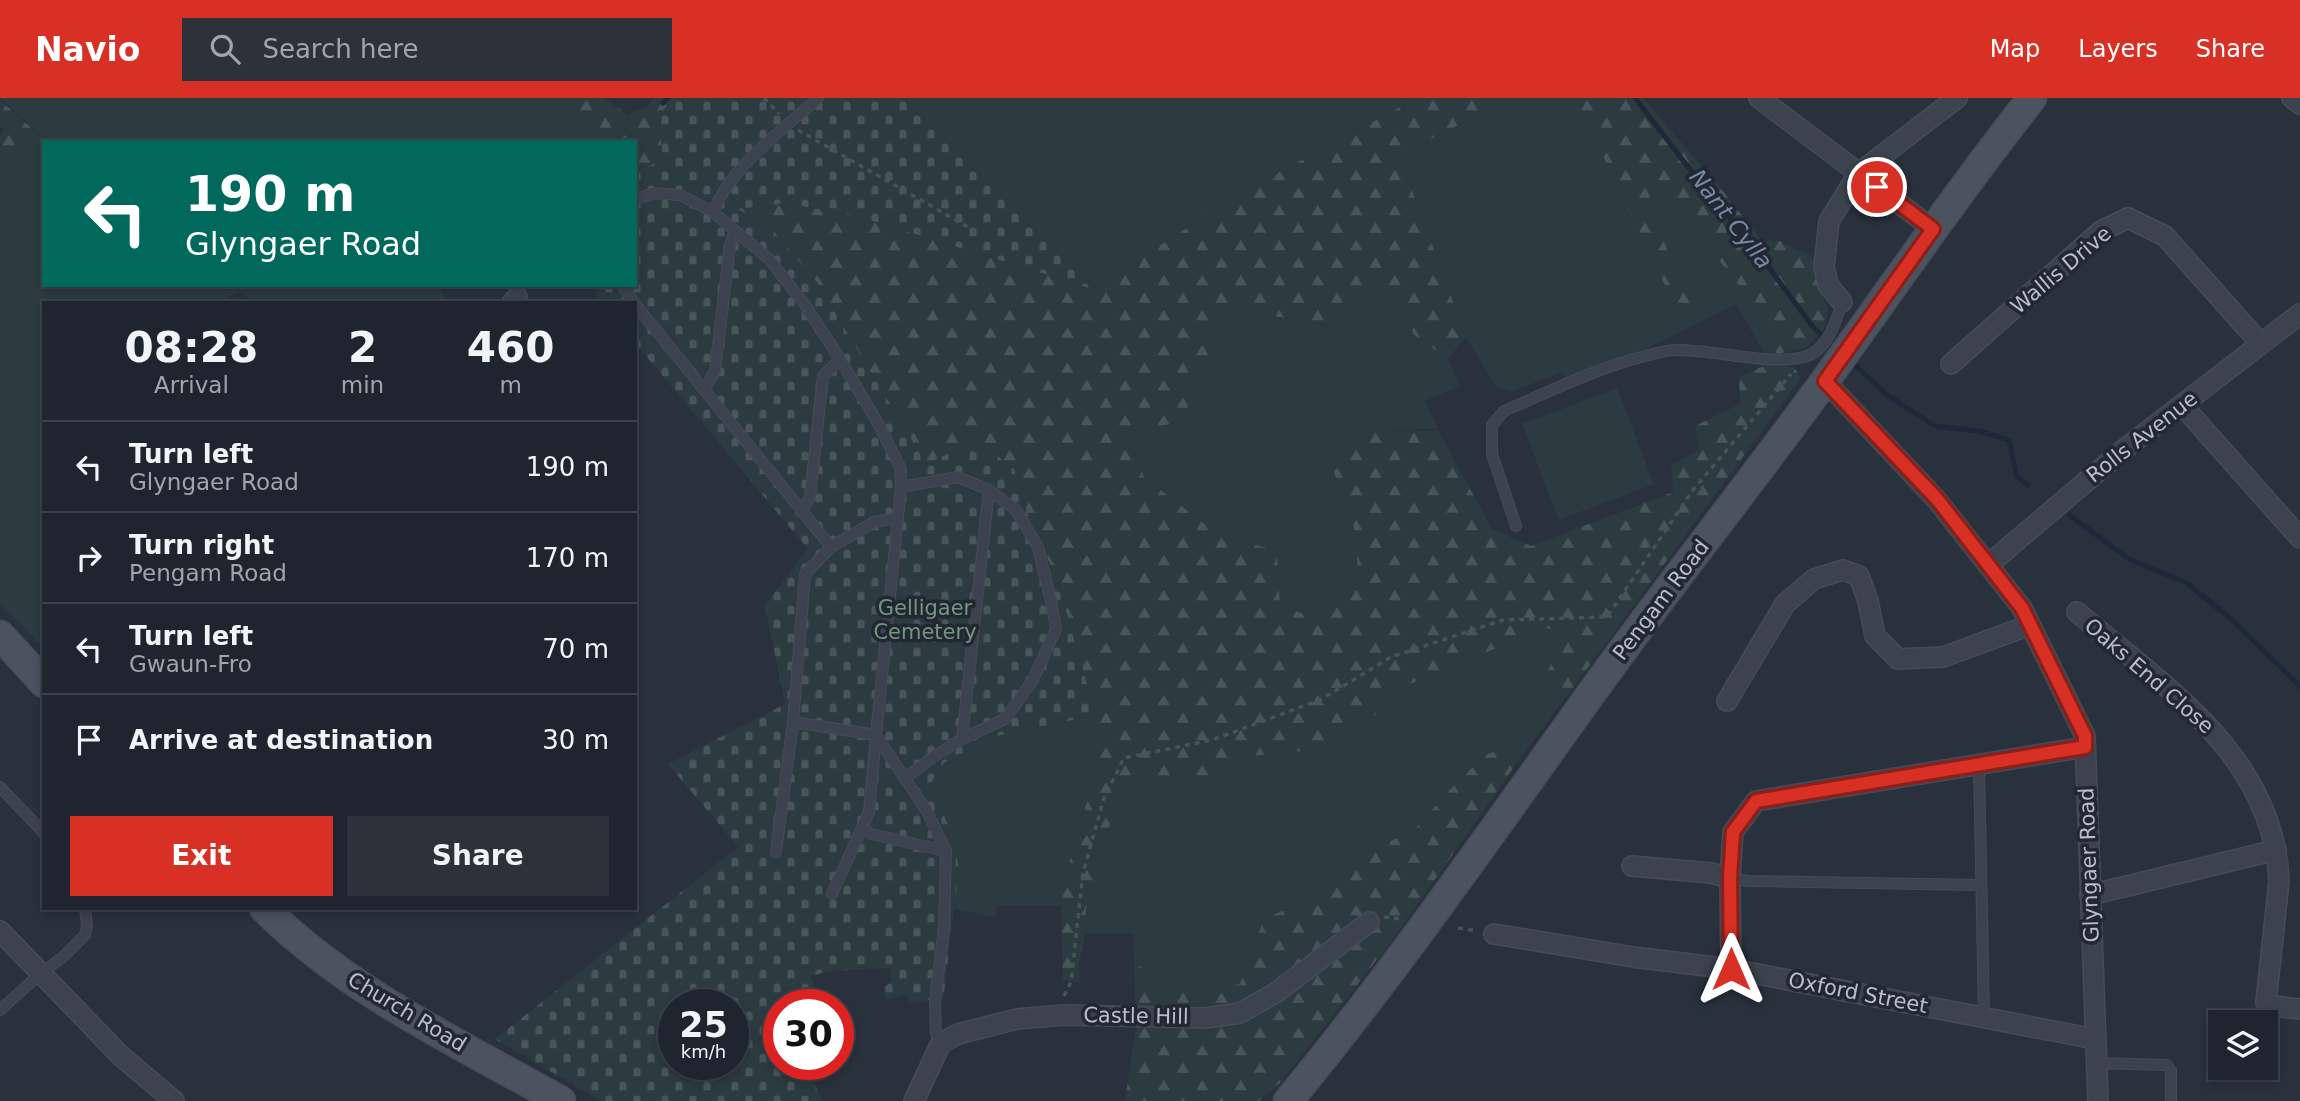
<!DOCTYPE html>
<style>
:root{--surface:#1f252e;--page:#2c313a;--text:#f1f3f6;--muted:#a1a5aa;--line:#3c424a;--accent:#d93025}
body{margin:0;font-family:"DejaVu Sans",sans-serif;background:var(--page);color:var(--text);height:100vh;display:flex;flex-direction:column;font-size:26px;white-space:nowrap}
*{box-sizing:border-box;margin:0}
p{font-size:23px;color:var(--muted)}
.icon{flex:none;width:38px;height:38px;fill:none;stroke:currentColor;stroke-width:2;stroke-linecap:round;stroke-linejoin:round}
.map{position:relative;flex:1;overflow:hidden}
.details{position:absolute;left:42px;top:203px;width:595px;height:609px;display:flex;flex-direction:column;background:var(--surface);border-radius:0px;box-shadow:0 4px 10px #0003,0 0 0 2px var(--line)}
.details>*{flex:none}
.banner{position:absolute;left:42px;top:42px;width:595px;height:147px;border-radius:0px;box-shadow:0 4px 10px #0003,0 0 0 2px var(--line);background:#00695c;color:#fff;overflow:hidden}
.fabs{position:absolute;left:2208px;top:912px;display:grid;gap:14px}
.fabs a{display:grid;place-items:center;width:70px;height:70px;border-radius:0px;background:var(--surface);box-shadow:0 4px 10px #0003,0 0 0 2px var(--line);font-size:35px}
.speed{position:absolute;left:658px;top:891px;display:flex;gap:14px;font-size:35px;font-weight:700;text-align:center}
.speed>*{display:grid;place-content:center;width:91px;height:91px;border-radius:50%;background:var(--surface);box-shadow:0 4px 10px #0003,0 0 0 2px var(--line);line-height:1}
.speed small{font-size:18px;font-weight:400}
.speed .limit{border:10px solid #d22;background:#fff;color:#111}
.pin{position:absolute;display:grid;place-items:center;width:60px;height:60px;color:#fff;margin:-30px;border:4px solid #fff;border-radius:50%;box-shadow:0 2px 7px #0007}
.me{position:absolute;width:77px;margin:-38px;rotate:0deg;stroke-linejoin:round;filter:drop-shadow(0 0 5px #0008)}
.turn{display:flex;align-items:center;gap:24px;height:147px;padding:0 28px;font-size:32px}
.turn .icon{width:91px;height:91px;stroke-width:2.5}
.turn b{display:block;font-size:49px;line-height:60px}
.eta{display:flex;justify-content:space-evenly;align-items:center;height:119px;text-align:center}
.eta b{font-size:42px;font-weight:700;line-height:49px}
.action{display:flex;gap:14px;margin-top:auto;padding:14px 28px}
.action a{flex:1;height:80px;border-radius:0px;background:var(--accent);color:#fff;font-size:28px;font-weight:700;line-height:80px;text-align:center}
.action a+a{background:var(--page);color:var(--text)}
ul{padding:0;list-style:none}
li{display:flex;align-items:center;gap:21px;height:91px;padding:0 28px;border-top:2px solid var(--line)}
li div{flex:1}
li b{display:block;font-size:26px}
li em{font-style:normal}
header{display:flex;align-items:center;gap:42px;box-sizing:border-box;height:98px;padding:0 35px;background:var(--accent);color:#fff}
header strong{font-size:33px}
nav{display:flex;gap:38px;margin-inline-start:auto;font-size:24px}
.search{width:490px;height:63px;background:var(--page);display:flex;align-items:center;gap:18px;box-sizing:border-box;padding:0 24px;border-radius:0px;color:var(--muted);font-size:26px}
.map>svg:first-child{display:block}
</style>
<header>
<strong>Navio</strong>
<div class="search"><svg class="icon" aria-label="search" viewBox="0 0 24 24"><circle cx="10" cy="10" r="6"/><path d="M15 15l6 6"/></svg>Search here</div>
<nav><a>Map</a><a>Layers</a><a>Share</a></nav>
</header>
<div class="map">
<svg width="2300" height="1003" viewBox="0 0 2300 1003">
<defs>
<pattern id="forest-firs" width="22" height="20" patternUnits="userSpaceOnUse" patternTransform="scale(1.75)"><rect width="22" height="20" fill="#2b3b3f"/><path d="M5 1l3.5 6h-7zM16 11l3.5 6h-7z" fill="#485659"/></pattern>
<pattern id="cemetery-stones" width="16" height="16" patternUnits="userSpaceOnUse" patternTransform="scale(1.75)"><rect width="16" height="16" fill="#2b3b3f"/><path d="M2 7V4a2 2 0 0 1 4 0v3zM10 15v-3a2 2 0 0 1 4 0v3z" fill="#485659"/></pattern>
</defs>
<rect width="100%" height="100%" fill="#29313d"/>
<!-- grass -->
<g fill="#2b3b3f">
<path d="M 0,0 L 563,0 L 610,41 L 609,44 L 47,44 Z"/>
<path d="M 902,0 L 1417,0 L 1239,96 L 1093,191 Z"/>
<path d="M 1512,0 L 1575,0 L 1693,205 L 1652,120 L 1647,81 L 1666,95 L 1745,195 L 1777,256 L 1763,253 L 1736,206 L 1648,250 L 1567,283 L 1561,275 L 1510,294 L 1495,288 L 1466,239 L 1399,57 Z"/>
<path d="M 24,45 L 44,64 L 44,187 L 436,187 L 450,205 L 252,205 L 241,193 L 228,199 L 229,205 L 44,205 L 44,550 L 0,506 L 0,67 Z"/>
<path d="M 1366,189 L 1400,189 L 1413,236 L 1448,261 L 1459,288 L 1425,303 L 1438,331 L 1367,333 L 1333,372 L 1354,429 L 1359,483 L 1324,522 L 1280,508 L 1277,452 L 1221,439 L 1144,379 L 1128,340 L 1181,322 L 1207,269 L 1216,208 L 1331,228 Z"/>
<path d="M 1617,290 L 1654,386 L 1559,422 L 1522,326 Z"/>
<path d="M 1544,529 L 1559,532 L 1557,555 L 1541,585 L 1559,598 L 1573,590 L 1516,666 L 1505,650 L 1487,656 L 1457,684 L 1416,730 L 1351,764 L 1312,802 L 1264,820 L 1240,886 L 1203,891 L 1151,890 L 1145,874 L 1134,861 L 1133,835 L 1085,836 C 1086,786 1105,739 1123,694 L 1152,678 L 1208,681 L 1251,658 L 1324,651 L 1382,612 L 1397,591 Z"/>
<path d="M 1096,617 L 1096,677 L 1073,746 L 1061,808 L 997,808 L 995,819 L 954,811 L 959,770 L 930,687 L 944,665 L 1001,637 Z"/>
</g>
<!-- forest -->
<g fill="url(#forest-firs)">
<path d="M 563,0 L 604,0 L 628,17 L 648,8 L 654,0 L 676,0 L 660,15 L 662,60 L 709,92 L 639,75 L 635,78 L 635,44 L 609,44 L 610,41 Z"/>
<path d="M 1417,0 L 1512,0 L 1399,57 L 1466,239 L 1448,261 L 1413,236 L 1400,189 L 1366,190 L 1331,228 L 1217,208 L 1207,269 L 1181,322 L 1128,340 L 1144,379 L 1221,439 L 1277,452 L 1280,508 L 1323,522 L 1359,483 L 1354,429 L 1333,372 L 1367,333 L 1438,332 L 1492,431 L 1531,448 L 1673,394 L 1671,368 L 1699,352 L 1695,328 L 1740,306 L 1739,279 L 1766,267 L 1794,269 L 1801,280 L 1573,590 L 1559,598 L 1541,585 L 1557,555 L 1559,532 L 1544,530 L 1398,591 L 1382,612 L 1324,651 L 1251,658 L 1208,681 L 1152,678 L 1123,694 L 1102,748 L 1086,812 L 1085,836 L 1079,866 L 1080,884 L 1063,883 L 1061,808 L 1073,746 L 1096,677 L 1096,617 L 1056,479 L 1029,420 L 1014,371 L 954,353 L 926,366 L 816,183 L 737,110 L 786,105 L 857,118 L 1093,191 L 1239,96 Z"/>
<path d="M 1575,0 L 1643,0 L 1718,87 L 1761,142 L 1780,143 L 1813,159 L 1817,185 L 1828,212 L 1824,231 L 1805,250 L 1777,256 L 1745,195 L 1666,95 L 1648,82 L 1652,120 L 1694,205 L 1676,210 Z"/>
<path d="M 0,2 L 47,44 L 44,44 L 44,64 L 24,46 L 0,67 L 0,36 L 4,32 L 0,28 Z"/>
<path d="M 1505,650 L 1516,666 L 1394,840 L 1281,984 L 1259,1003 L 1125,1003 L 1136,930 L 1134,861 L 1145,874 L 1151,890 L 1203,891 L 1240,886 L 1264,820 L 1312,802 L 1351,764 L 1416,730 L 1457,684 L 1487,656 Z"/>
</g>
<!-- cemetery -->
<path fill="url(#cemetery-stones)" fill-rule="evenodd" d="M 676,0 L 902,0 L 1093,191 L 857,118 L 786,105 L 738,111 L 775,135 L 816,183 L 926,366 L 954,353 L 992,354 L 1014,371 L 1029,420 L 1056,479 L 1096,617 L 1001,637 L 944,665 L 930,687 L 951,733 L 959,770 L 943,903 L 928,902 L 910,905 L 906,896 L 886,902 L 883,890 L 891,884 L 891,870 L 830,873 L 811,878 L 819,901 L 815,906 L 779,906 L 779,966 L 804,966 L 823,1003 L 601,1003 L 495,941 L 738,749 L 668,666 L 785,606 L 765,507 L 808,451 L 635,245 L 635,205 L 602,205 L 590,187 L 635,187 L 635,78 L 662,60 L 660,15 ZM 674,906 L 733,906 L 733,966 L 674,966 Z"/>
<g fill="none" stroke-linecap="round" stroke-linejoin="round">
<!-- stream -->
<g stroke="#1d283a" stroke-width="5">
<path d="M 1635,0 L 1708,95 L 1747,140 L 1813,229 L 1826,241"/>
<path d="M 663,5 L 668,0"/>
<path d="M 1856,268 L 1887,297 L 1935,328 L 1979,333 L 2009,342 L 2017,379 L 2028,387"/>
<path d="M 2069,417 L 2129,461 L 2187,485 L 2231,521 L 2300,588"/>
</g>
<!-- lane casing -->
<g stroke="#464c57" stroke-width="12">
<g id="lane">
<path d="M 635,101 L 654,95 L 680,97 L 713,114 L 770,162 L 805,207 L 840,261 L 879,327 L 900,369 L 901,389 L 876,637 L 928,715 L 946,753 L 944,830 L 935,903 L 936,935 L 941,945"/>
<path d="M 713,114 C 733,66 781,34 818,0"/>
<path d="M 622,187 L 634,205"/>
<path d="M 635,206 L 831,449 L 805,476 L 793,624 L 776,754"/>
<path d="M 704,292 L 715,273 L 730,147 L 735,134"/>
<path d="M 901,389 L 958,379 L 989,392 L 1016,412 L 1038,449 L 1052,507 L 1056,531 L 1032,584 L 1005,621 L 962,641 L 989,392"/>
<path d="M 801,414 L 810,399 L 823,278 L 840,261"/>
<path d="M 1516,428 L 1492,356 L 1492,327 L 1504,313 C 1551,293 1599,269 1649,257 C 1658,255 1667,252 1675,252 C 1714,251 1769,268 1804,259 C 1827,253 1836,224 1842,204"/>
<path d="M 831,449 L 874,424 L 897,420"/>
<path d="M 793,624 L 876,637 L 869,714 L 832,796"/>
<path d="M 1979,666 L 1984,920"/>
<path d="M 905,680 L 933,659 L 962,641"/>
<path d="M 0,689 L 44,735"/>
<path d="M 863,729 L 871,736 L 946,753"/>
<path d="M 1730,780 L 1747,783 L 1981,787"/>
<path d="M 0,912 L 40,876 L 63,859 L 85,837 L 87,828 L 85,810"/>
<path d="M 2096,965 L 2167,967 L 2171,973 L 2171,1003"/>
</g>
</g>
<!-- street casing -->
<g stroke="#464c57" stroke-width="22">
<g id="street">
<path d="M 1759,0 L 1933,131"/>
<path d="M 2292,0 L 2300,6"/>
<path d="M 1842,204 L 1828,187 L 1824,169 L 1829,123 L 1859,75 L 1957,0"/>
<path d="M 512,205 L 517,199"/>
<path d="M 1951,266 L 2101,133 L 2128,120 L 2165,138 L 2261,246"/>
<path d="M 1825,283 L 1936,401 L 2022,510 L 2085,638 L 2098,1003"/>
<path d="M 2182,307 L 2300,440"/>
<path d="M 1988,467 L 2122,353 L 2300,216"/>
<path d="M 2077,514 C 2163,588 2274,657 2279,783 L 2266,904 L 2273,908 L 2300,911"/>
<path d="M 1727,603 L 1785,506 L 1814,481 L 1843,472 L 1859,478 L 1868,503 L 1875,538 L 1898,561 L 1943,559 L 2030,527"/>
<path d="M 1632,768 L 1711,775 L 1730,780"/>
<path d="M 2090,797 L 2276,752"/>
<path d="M 0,833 L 121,958 L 174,1003"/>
<path d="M 1494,836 L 1633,859 L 1731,871 L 2095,941"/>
<path d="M 1731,871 L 1730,780 L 1733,734 L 1756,703 L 2085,649"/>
<path d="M 914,1003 L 941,945 L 958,936 L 1017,921 L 1064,917 L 1205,920 L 1240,915 L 1277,894 L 1369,824"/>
</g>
</g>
<!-- secondary casing -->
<g stroke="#464c57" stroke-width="31">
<g id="secondary">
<path d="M 0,537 L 44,585"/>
<path d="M 264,810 C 348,894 459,945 561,1003"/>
<path d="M 1288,1003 C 1395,874 1490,736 1588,600 C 1664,493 1747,390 1824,284 C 1893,189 1959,92 2032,0"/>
</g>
</g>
<!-- path -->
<g stroke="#445457" stroke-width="3.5" stroke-dasharray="5 5" stroke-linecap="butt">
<path d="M 764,0 L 779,16"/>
<path d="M 798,32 L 968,129"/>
<path d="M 1384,819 L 1401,821"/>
<path d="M 1458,830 L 1477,833"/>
<path d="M 1064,898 L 1071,884 L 1083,775 L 1104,700 L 1124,660 L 1212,642 L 1320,602 L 1391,559 L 1503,522 L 1607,519 L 1693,392 L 1791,276"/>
</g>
<!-- lane -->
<use href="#lane" stroke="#3d434e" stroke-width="10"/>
<!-- street -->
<use href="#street" stroke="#3d434e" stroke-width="19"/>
<!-- secondary -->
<use href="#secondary" stroke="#4b5260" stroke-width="28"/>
</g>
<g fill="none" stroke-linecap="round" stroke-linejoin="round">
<!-- route casing -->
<g stroke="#8d1f18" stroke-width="18">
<path id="route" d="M 1731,871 L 1730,780 L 1733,734 L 1756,703 L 2085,649 L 2085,638 L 2022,510 L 1937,401 L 1825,283 L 1933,131 L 1877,89"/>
</g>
<!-- route -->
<use href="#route" stroke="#d93025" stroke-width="12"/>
</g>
<g text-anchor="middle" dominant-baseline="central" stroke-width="7" stroke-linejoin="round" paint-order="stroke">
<!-- street labels -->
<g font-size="21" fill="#b9bec8" stroke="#212833">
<text transform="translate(2061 172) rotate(-40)">Wallis Drive</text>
<text transform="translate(2142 339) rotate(-38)">Rolls Avenue</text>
<text transform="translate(1661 502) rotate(-53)">Pengam Road</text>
<text transform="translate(2149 578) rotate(41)">Oaks End Close</text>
<text transform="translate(2089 767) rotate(-92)">Glyngaer Road</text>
<text transform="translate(1858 895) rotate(11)">Oxford Street</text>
<text transform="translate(407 914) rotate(31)">Church Road</text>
<text transform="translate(1136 918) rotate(1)">Castle Hill</text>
</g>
<!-- park labels -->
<g font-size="21" fill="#73967d" stroke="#212833">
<text x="925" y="510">Gelligaer<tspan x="925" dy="24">Cemetery</tspan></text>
</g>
<!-- water labels -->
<g font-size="23" font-style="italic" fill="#7788a3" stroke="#212833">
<text transform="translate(1731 121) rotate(52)">Nant Cylla</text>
</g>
</g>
</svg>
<div class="fabs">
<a><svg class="icon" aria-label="layers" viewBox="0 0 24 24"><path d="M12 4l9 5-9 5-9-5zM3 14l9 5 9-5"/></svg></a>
</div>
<div class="speed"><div>25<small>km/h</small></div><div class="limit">30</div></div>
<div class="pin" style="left:1877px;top:89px;background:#d93025"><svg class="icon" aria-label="arrive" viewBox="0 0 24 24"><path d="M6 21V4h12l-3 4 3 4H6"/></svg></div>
<svg class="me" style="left:1731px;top:871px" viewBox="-20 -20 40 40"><path d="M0-17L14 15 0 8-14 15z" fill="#d93025" stroke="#fff" stroke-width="4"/></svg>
<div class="banner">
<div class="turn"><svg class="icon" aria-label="left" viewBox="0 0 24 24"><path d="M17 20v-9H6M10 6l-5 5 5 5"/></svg><div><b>190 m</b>Glyngaer Road</div></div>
</div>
<section class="details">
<div class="eta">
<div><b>08:28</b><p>Arrival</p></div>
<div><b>2</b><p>min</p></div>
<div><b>460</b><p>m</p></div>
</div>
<ul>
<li><svg class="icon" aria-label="left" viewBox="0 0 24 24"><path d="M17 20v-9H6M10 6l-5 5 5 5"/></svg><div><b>Turn left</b><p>Glyngaer Road</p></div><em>190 m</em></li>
<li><svg class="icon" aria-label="right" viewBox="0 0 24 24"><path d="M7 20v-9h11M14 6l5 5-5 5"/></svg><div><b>Turn right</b><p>Pengam Road</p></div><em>170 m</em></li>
<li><svg class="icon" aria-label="left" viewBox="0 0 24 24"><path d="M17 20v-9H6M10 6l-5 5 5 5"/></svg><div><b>Turn left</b><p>Gwaun-Fro</p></div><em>70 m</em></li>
<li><svg class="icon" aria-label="arrive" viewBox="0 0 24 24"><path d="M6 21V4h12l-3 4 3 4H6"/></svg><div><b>Arrive at destination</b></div><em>30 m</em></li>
</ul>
<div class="action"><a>Exit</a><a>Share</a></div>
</section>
</div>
